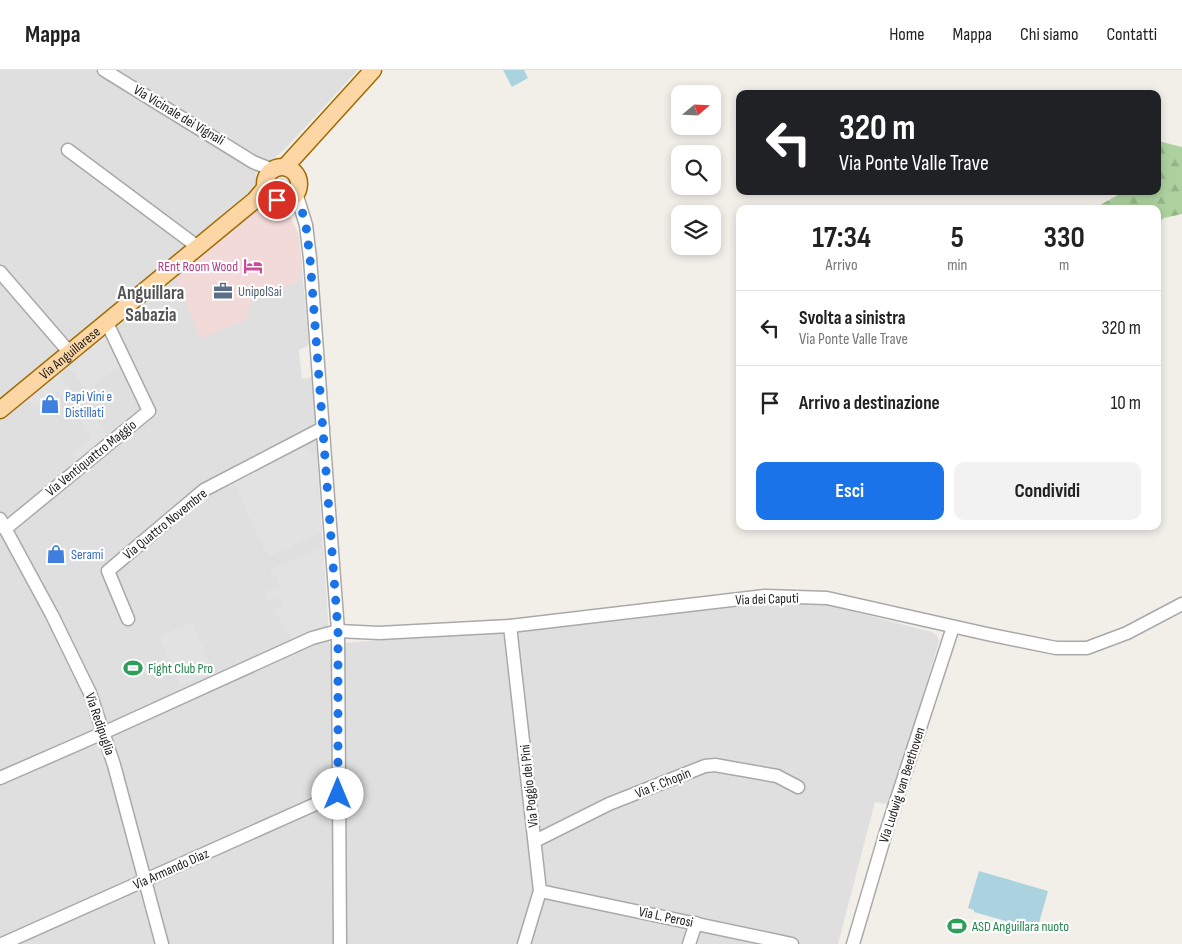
<!DOCTYPE html>
<html lang="it">
<style>
:root{--surface:#fff;--page:#f2f2f2;--text:#222;--muted:#767676;--line:#e0e0e0;--accent:#1a73e8}
body{margin:0;font-family:"Sofia Sans Condensed",sans-serif;background:var(--page);color:var(--text);height:100vh;display:flex;flex-direction:column;font-size:19px;white-space:nowrap}
*{box-sizing:border-box;margin:0}
p{font-size:16px;color:var(--muted)}
.icon{flex:none;width:28px;height:28px;fill:none;stroke:currentColor;stroke-width:2;stroke-linecap:round;stroke-linejoin:round}
.map{position:relative;flex:1;overflow:hidden}
.sheet{position:absolute;left:736px;top:135px;width:425px;height:325px;display:flex;flex-direction:column;background:var(--surface);border-radius:10px;box-shadow:0 2px 8px #0003}
.sheet>*{flex:none}
.banner{position:absolute;left:736px;top:20px;width:425px;height:105px;border-radius:10px;box-shadow:0 2px 8px #0003;background:#202124;color:#fff;overflow:hidden}
.needle{width:32px;rotate:71deg}
.tools{position:absolute;left:671px;top:15px;display:grid;gap:10px}
.tools a{display:grid;place-items:center;width:50px;height:50px;border-radius:10px;background:var(--surface);box-shadow:0 2px 8px #0003;font-size:25px}
.pin{position:absolute;display:grid;place-items:center;width:42px;height:42px;color:#fff;margin:-21px;border:2px solid #fff;border-radius:50%;box-shadow:0 1px 5px #0007}
.me{position:absolute;width:55px;margin:-28px;rotate:0deg;stroke-linejoin:round;filter:drop-shadow(0 0 4px #0008)}
.turn{display:flex;align-items:center;gap:18px;height:105px;padding:0 20px;font-size:22px}
.turn .icon{width:65px;height:65px;stroke-width:2.5}
.turn b{display:block;font-size:35px;line-height:42px}
.eta{display:flex;justify-content:space-evenly;align-items:center;height:85px;text-align:center}
.eta b{font-size:30px;font-weight:700;line-height:35px}
.action{display:flex;gap:10px;margin-top:auto;padding:10px 20px}
.action a{flex:1;height:58px;border-radius:10px;background:var(--accent);color:#fff;font-size:20px;font-weight:700;line-height:58px;text-align:center}
.action a+a{background:var(--page);color:var(--text)}
ul{padding:0;list-style:none}
li{display:flex;align-items:center;gap:15px;height:75px;padding:0 20px;border-top:1px solid var(--line)}
li div{flex:1}
li b{display:block;font-size:19px}
li em{font-style:normal}
header{display:flex;align-items:center;gap:30px;box-sizing:border-box;height:70px;padding:0 25px;background:var(--surface);border-bottom:1px solid var(--line)}
header strong{font-size:24px}
nav{display:flex;gap:28px;margin-inline-start:auto;font-size:18px}
.map>svg:first-child{display:block}
</style>
<header>
<strong>Mappa</strong>
<nav><a>Home</a><a>Mappa</a><a>Chi siamo</a><a>Contatti</a></nav>
</header>
<div class="map">
<svg width="1182" height="874" viewBox="0 0 1182 874">
<defs>
<pattern id="forest-firs" width="22" height="20" patternUnits="userSpaceOnUse" patternTransform="scale(1.25)"><rect width="22" height="20" fill="#add19e"/><path d="M5 1l3.5 6h-7zM16 11l3.5 6h-7z" fill="#95b388"/></pattern>
</defs>
<rect width="100%" height="100%" fill="#f2efe9"/>
<!-- residential -->
<path fill="#e0dfdf" d="M 0,0 L 358,0 L 285,79 L 255,104 L 291,149 L 297,161 L 299,167 L 309,275 L 299,280 L 302,309 L 312,307 L 329,574 L 521,560 L 766,533 L 819,533 L 932,562 L 937,565 L 939,571 L 891,735 L 875,732 L 838,874 L 0,874 Z"/>
<!-- commercial -->
<path fill="#f2dad9" d="M 269,138 L 276,138 L 283,142 L 291,149 L 297,161 L 302,193 L 298,211 L 253,232 L 247,240 L 248,246 L 245,249 L 201,269 L 176,209 L 238,154 L 253,143 Z"/>
<!-- forest -->
<path fill="url(#forest-firs)" d="M 1158,71 L 1182,77 L 1182,144 L 1164,148 L 1158,152 L 1158,139 L 1093,139 L 1125,121 L 1158,121 Z"/>
<!-- parking -->
<g fill="#e2e2e2">
<path d="M 104,262 L 119,296 L 88,321 L 66,294 Z"/>
<path d="M 56,300 L 111,368 L 79,394 L 71,384 L 92,367 L 58,321 L 35,339 L 25,326 Z"/>
<path d="M 300,376 L 316,385 L 322,462 L 270,486 L 268,482 L 265,483 L 233,410 Z"/>
<path d="M 323,476 L 328,551 L 324,555 L 293,570 L 289,563 L 285,564 L 280,550 L 272,540 L 283,534 L 279,526 L 268,531 L 265,521 L 279,516 L 276,505 L 271,506 L 271,499 Z"/>
<path d="M 192,552 L 213,602 L 180,616 L 159,566 Z"/>
</g>
<!-- water -->
<g fill="#aad3df">
<path d="M 503,0 L 524,0 L 528,8 L 512,17 Z"/>
<path d="M 979,801 L 1048,821 L 1037,860 L 974,842 L 974,840 L 968,838 Z"/>
</g>
<g fill="none" stroke-linecap="round" stroke-linejoin="round">
<!-- minor casing -->
<g stroke="#a9a9a9" stroke-width="15">
<g id="minor">
<path d="M 104,0 L 253,92 L 273,100"/>
<path d="M 68,80 L 198,177"/>
<path d="M 296,123 L 306,155 L 310,188 L 338,561 L 340,874"/>
<path d="M 0,202 L 70,283"/>
<path d="M 0,449 L 52,545 L 90,623 L 114,695 L 162,874"/>
<path d="M 5,459 L 149,341 L 107,253"/>
<path d="M 128,549 L 108,501 L 204,420 L 323,358"/>
<path d="M 510,556 L 540,821 L 524,874"/>
<path d="M 0,708 L 103,663 L 312,568 L 338,561 L 379,563 L 510,556 L 765,526 L 827,528 L 987,564 L 1056,578 L 1087,578 L 1127,563 L 1182,534"/>
<path d="M 535,771 L 609,734 L 705,696 L 715,695 L 777,706 L 798,717"/>
<path d="M 540,821 L 792,874"/>
<path d="M 2,874 L 338,724"/>
<path d="M 689,874 L 696,853"/>
<path d="M 853,874 L 886,762 L 953,557"/>
</g>
</g>
<!-- major casing -->
<g stroke="#a06b00" stroke-width="19">
<g id="major">
<path d="M 285,97 L 373,0"/>
<circle cx="282" cy="114" r="17"/>
<path id="s1" d="M 0,340 L 255,130 L 266,117"/>
</g>
</g>
<!-- minor -->
<use href="#minor" stroke="#fff" stroke-width="12"/>
<!-- major -->
<use href="#major" stroke="#fcd6a4" stroke-width="16"/>
</g>
<g fill="none" stroke-linecap="round" stroke-linejoin="round">
<!-- route -->
<path stroke="#1a73e8" stroke-width="9" stroke-dasharray="0 16.2" d="M 277,130 L 293,131 L 301,137 L 306,156 L 310,188 L 338,561 L 338,724"/>
</g>
<!-- icons -->
<defs>
<g id="hotel-bare" transform="scale(1.5)"><path d="M-6-4.5h1.5V1H6V5H4.5V3h-9V5H-6ZM-4 0a1.8 1.8 0 1 1 3.6 0ZM.5 0V-2.5h3Q6-2.5 6 0Z" fill="#d1479c" stroke="#fff" stroke-width="2.5" paint-order="stroke"/></g>
<g id="office-bare" transform="scale(1.5)"><path d="M-6-3h4V-5.5h4V-3h4V5H-6ZM-1-4.5V-3h2v-1.5ZM-6 0V1H6V0Z" fill="#5c6f8a" stroke="#fff" stroke-width="2.5" paint-order="stroke"/></g>
<g id="shop-bare" transform="scale(1.5)"><path d="M-5-2.5h2.3a2.7 3.5 0 0 1 5.4 0H5L5.5 6h-11ZM-1.5-2.5h3a1.5 2.3 0 0 0-3 0Z" fill="#3f7fe0" stroke="#fff" stroke-width="2.5" paint-order="stroke"/></g>
<g id="stadium-bare" transform="scale(1.5)"><path d="M0-5a6.5 5 0 1 0 0 10a6.5 5 0 1 0 0-10ZM-3.5-1.8h7v3.6h-7Z" fill="#2e9e5b" stroke="#fff" stroke-width="2.5" paint-order="stroke"/></g>
</defs>
<g fill-rule="evenodd">
<use href="#hotel-bare" x="253" y="196"/>
<use href="#office-bare" x="223" y="221"/>
<use href="#shop-bare" x="50" y="334"/>
<use href="#shop-bare" x="56" y="484"/>
<use href="#stadium-bare" x="133" y="598"/>
<use href="#stadium-bare" x="957" y="856"/>
</g>
<g text-anchor="middle" dominant-baseline="central" stroke-width="4.5" stroke-linejoin="round" paint-order="stroke">
<!-- street labels -->
<g font-size="14" fill="#222" stroke="#fff">
<text transform="translate(179 45) rotate(31)">Via Vicinale dei Vignali</text>
<text stroke="none"><textPath href="#s1" startOffset="90">Via Anguillarese</textPath></text>
<text transform="translate(91 388) rotate(-39)">Via Ventiquattro Maggio</text>
<text transform="translate(165 454) rotate(-39)">Via Quattro Novembre</text>
<text transform="translate(767 529) rotate(-2)">Via dei Caputi</text>
<text transform="translate(100 654) rotate(71)">Via Redipuglia</text>
<text transform="translate(663 713) rotate(-22)">Via F. Chopin</text>
<text transform="translate(902 715) rotate(-72)">Via Ludwig van Beethoven</text>
<text transform="translate(529 716) rotate(-96)">Via Poggio dei Pini</text>
<text transform="translate(171 799) rotate(-24)">Via Armando Diaz</text>
<text transform="translate(666 847) rotate(12)">Via L. Perosi</text>
</g>
<!-- hotel labels -->
<g font-size="14" fill="#b23c85" stroke="#fff" text-anchor="end">
<text x="238" y="196">REnt Room Wood</text>
</g>
<!-- service labels -->
<g font-size="14" fill="#4e5e75" stroke="#fff" text-anchor="start">
<text x="238" y="221">UnipolSai</text>
</g>
<!-- shop labels -->
<g font-size="14" fill="#366cbe" stroke="#fff" text-anchor="start">
<text x="65" y="326">Papi Vini e<tspan x="65" dy="16">Distillati</tspan></text>
<text x="71" y="484">Serami</text>
</g>
<!-- leisure labels -->
<g font-size="14" fill="#27864d" stroke="#fff" text-anchor="start">
<text x="148" y="598">Fight Club Pro</text>
<text x="972" y="856">ASD Anguillara nuoto</text>
</g>
<!-- district labels -->
<g font-size="19" font-weight="bold" fill="#555" stroke="#fff">
<text x="151" y="223">Anguillara<tspan x="151" dy="22">Sabazia</tspan></text>
</g>
</g>
</svg>
<div class="tools">
<a><svg class="needle" viewBox="-14 -14 28 28"><path d="M0-13l5 13h-10z" fill="#e53935"/><path d="M0 13l5-13h-10z" fill="#767676"/></svg></a>
<a><svg class="icon" aria-label="search" viewBox="0 0 24 24"><circle cx="10" cy="10" r="6"/><path d="M15 15l6 6"/></svg></a>
<a><svg class="icon" aria-label="layers" viewBox="0 0 24 24"><path d="M12 4l9 5-9 5-9-5zM3 14l9 5 9-5"/></svg></a>
</div>
<div class="pin" style="left:277px;top:130px;background:#d93025"><svg class="icon" aria-label="arrive" viewBox="0 0 24 24"><path d="M6 21V4h12l-3 4 3 4H6"/></svg></div>
<svg class="me" style="left:338px;top:724px" viewBox="-20 -20 40 40"><circle r="19" fill="#fff"/><path d="M0-13L10 11 0 6-10 11z" fill="#1a73e8"/></svg>
<div class="banner">
<div class="turn"><svg class="icon" aria-label="left" viewBox="0 0 24 24"><path d="M17 20v-9H6M10 6l-5 5 5 5"/></svg><div><b>320 m</b>Via Ponte Valle Trave</div></div>
</div>
<section class="sheet">
<div class="eta">
<div><b>17:34</b><p>Arrivo</p></div>
<div><b>5</b><p>min</p></div>
<div><b>330</b><p>m</p></div>
</div>
<ul>
<li><svg class="icon" aria-label="left" viewBox="0 0 24 24"><path d="M17 20v-9H6M10 6l-5 5 5 5"/></svg><div><b>Svolta a sinistra</b><p>Via Ponte Valle Trave</p></div><em>320 m</em></li>
<li><svg class="icon" aria-label="arrive" viewBox="0 0 24 24"><path d="M6 21V4h12l-3 4 3 4H6"/></svg><div><b>Arrivo a destinazione</b></div><em>10 m</em></li>
</ul>
<div class="action"><a>Esci</a><a>Condividi</a></div>
</section>
</div>
